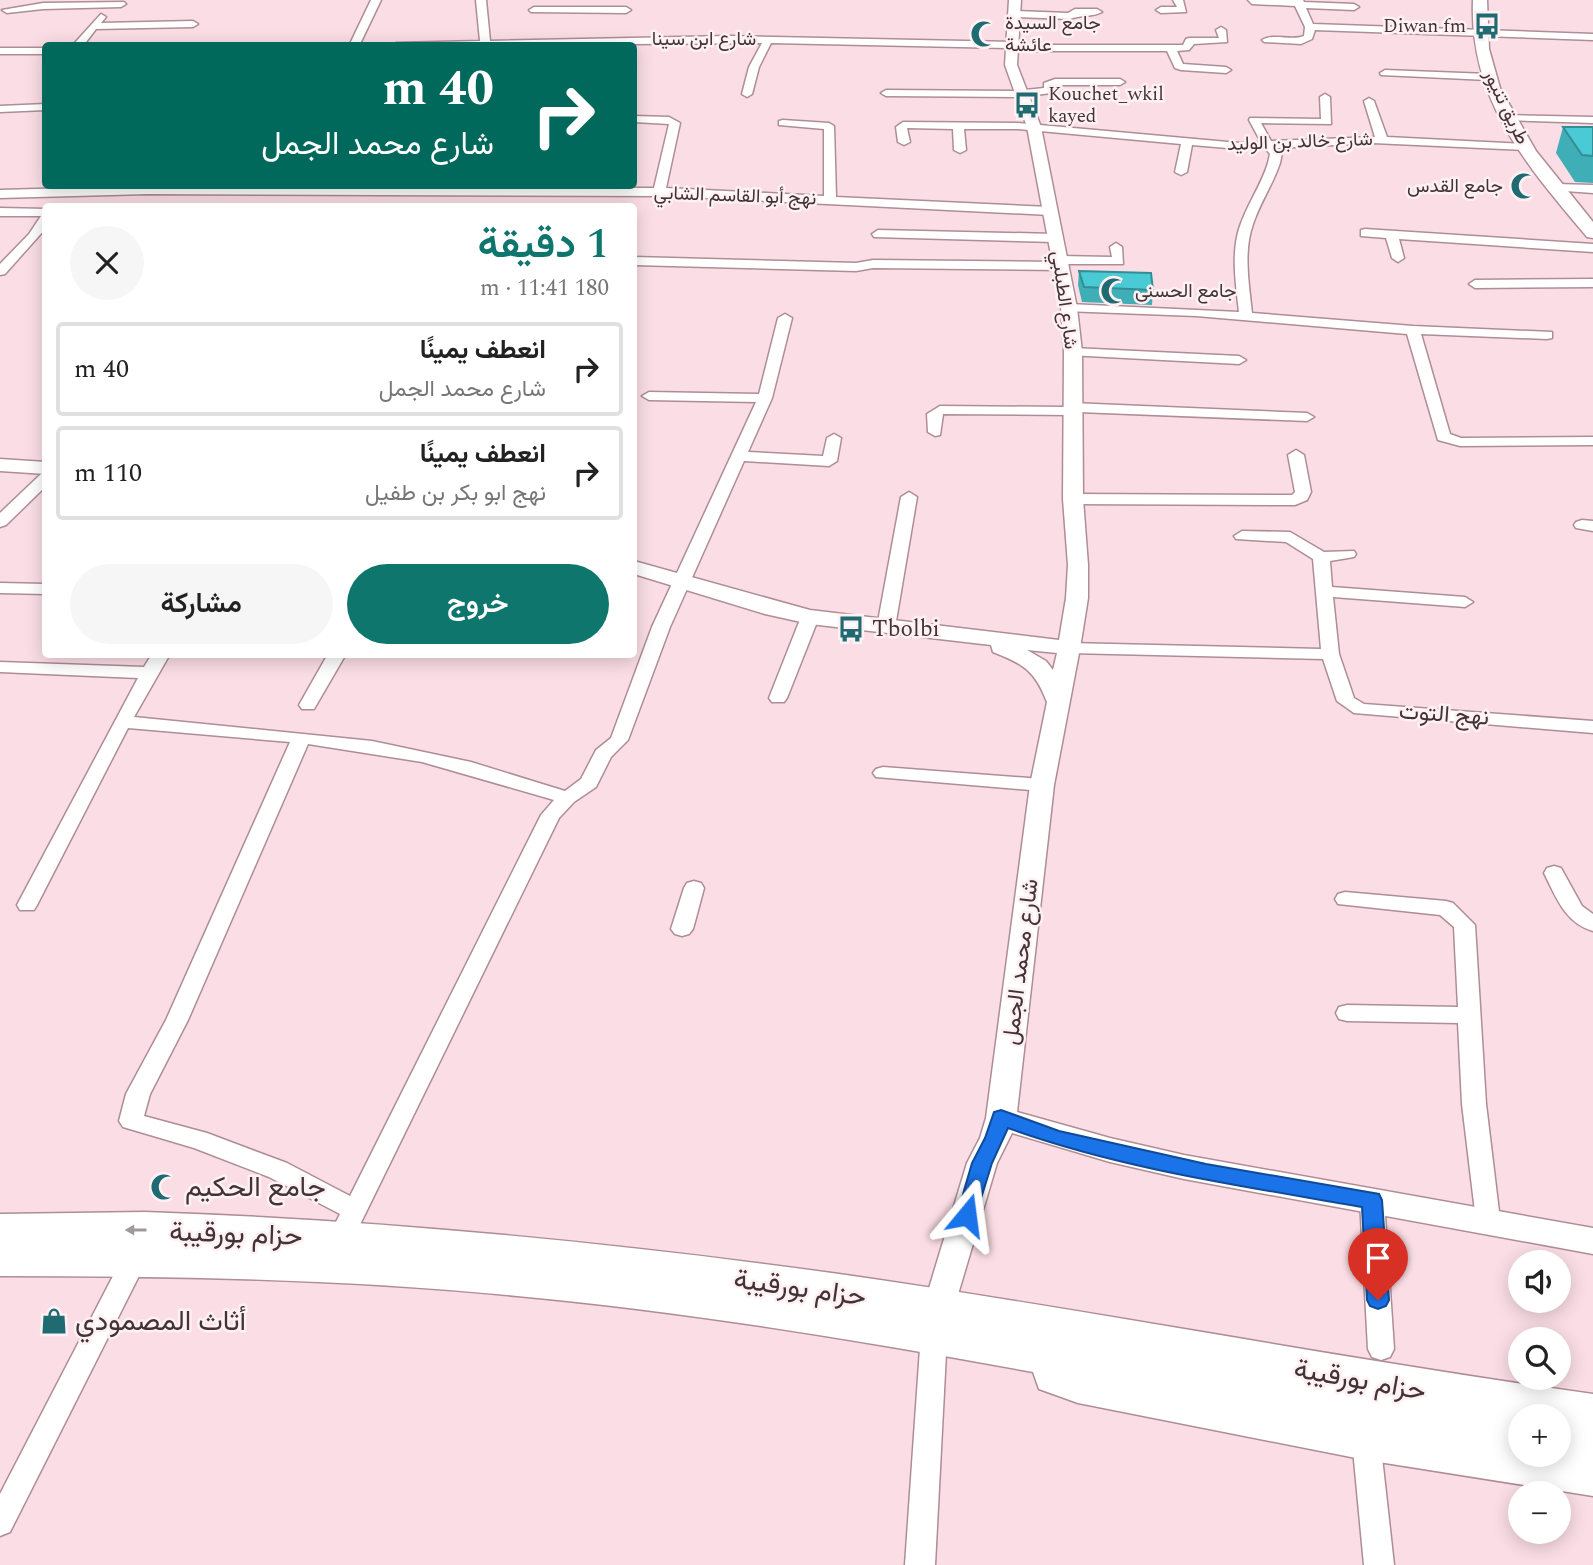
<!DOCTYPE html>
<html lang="ar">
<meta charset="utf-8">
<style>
:root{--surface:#fff;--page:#f6f6f6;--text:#222;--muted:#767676;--line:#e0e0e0;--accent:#0f766e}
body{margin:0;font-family:Spectral,Vazirmatn,serif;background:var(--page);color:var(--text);direction:rtl;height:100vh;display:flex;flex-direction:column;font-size:26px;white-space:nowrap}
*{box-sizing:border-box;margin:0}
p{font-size:23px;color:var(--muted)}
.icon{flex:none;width:38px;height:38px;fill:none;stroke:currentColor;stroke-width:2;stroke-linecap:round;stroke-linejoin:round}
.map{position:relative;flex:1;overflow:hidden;direction:ltr}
.panel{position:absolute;left:42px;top:203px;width:595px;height:455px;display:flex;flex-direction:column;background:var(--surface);border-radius:7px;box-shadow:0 4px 18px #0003;direction:rtl}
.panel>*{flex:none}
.guide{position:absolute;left:42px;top:42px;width:595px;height:147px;border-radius:7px;box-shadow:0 4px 18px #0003;direction:rtl;background:#00695c;color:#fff;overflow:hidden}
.tools{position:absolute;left:1508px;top:1250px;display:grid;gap:14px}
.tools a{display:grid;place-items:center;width:63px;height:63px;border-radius:50%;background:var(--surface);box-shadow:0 4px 18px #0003;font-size:35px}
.pin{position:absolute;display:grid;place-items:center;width:60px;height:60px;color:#fff;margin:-72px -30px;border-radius:50% 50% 50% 0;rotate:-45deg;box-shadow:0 0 7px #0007}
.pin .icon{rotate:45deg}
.me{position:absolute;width:77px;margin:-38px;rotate:16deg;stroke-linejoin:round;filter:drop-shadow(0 0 5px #0008)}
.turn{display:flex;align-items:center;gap:24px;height:147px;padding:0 28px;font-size:32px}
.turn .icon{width:91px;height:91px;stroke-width:2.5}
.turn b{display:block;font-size:49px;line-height:60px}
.round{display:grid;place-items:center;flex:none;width:74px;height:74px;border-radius:37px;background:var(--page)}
.overview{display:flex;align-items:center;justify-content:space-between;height:119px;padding:0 28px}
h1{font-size:42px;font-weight:600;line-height:52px;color:var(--accent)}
.primary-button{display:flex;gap:14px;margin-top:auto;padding:14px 28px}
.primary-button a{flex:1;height:80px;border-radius:42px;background:var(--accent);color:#fff;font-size:28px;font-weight:600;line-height:80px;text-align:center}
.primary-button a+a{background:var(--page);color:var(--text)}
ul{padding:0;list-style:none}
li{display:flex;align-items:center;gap:21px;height:94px;margin:0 14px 10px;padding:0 14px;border:4px solid var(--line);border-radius:7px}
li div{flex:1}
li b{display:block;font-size:26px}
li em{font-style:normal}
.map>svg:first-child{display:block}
</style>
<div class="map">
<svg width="1593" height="1565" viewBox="0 0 1593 1565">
<rect width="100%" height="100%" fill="#fbdee5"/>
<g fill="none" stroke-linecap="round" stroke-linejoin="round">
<!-- minor casing -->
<g stroke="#ae8d96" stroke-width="3">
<g id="minor">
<path d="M 371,0 L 381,0 L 359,46 L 349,46 Z"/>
<path d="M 476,0 L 486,0 L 490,41 L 729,36 L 1013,42 L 1018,45 L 1183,45 L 1186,39 L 1189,38 L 1219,38 L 1216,30 L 1221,27 L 1226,30 L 1227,42 L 1194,44 L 1189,50 L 1177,51 L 1183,64 L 1226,67 L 1231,70 L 1226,73 L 1181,70 L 1175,68 L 1167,51 L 1012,51 L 1007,48 L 771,43 L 759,67 L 752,94 L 747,97 L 742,94 L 749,67 L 762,43 L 391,46 L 396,43 L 480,41 Z"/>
<path d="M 1173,0 L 1183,0 L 1186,12 L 1161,13 L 1156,10 L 1161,7 L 1177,7 Z"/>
<path d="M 1303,0 L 1304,2 L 1354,4 L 1359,7 L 1354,10 L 1306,8 L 1313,24 L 1593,34 L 1593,40 L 1315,30 L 1312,39 L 1301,44 L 1264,42 L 1262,40 C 1274,33 1291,41 1304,36 L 1305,27 L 1295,6 L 1252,4 L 1248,0 Z"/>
<path d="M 124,2 L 126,4 L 121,7 L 43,9 L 7,13 L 2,10 L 43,3 Z"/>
<path d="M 534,7 L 626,7 L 631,10 L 626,13 L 531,12 L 529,10 Z"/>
<path d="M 1075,9 L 1097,9 L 1102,12 C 1094,17 1079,15 1070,19 L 1015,17 L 1010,14 L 1015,11 L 1068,13 Z"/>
<path d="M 101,14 L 106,17 L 101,23 L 193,21 L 198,24 L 193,27 L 96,29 L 83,46 L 72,46 Z"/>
<rect x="0" y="48" width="46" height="6"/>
<path d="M 1385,70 L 1488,74 L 1493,77 L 1488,80 L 1381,75 L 1380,73 Z"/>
<path d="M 1055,79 L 1120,79 L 1125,82 L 1120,85 L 1057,85 L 1051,93 L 1020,97 L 886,96 L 881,93 L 886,90 L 1016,91 L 1044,88 L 1044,83 Z"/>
<path d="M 1325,94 L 1330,97 L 1331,124 L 1261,123 L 1271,141 L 1375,137 L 1364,101 L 1369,98 L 1374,101 L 1387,137 L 1525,144 L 1531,147 L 1525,150 L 1373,143 L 1277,148 L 1282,153 L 1280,163 C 1273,184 1260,203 1253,224 C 1243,252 1249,284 1252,313 L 1413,326 L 1552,332 L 1552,338 L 1547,339 L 1421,334 L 1450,434 L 1461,438 L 1593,437 L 1593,445 L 1460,446 L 1438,440 L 1407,334 L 1196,316 L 1064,311 L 1064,305 L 1069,304 L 1239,312 C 1236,285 1231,255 1239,229 C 1246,206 1261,186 1268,163 L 1270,154 L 1265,148 L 1239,149 L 1192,145 L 1187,172 L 1181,175 L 1175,172 L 1181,144 L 1018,129 L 964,129 L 966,150 L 960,153 L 954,150 L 953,129 L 907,128 L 910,142 L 904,145 L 898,142 L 896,127 L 903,122 L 1018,123 L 1239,143 L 1261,142 L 1249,120 L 1250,118 L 1321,119 L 1320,97 Z"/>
<path d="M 46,104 L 46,110 L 0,112 L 0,106 Z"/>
<path d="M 1508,115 L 1593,117 L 1593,123 L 1504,120 L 1504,116 Z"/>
<path d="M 634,116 L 669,117 L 680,123 L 666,188 L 824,196 L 824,129 L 779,125 L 779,121 L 783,120 L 829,123 L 834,126 L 836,197 L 1050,207 L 1056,211 L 1050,215 L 666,196 L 147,194 L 0,198 L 0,190 L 147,186 L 654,188 L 669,124 L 634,122 Z"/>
<path d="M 1555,184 L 1593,185 L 1593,193 L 1551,190 L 1549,188 Z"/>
<path d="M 0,208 L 46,209 L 46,228 L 5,274 L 0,275 L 0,264 L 29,234 L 41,216 L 0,216 Z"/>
<path d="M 1365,229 L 1593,244 L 1593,252 L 1399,239 L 1404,258 L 1398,262 L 1392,258 L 1386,238 L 1361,236 L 1361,230 Z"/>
<path d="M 878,230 L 1055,234 L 1061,238 L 1055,242 L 874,237 L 872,234 Z"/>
<path d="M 1116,243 L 1122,247 L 1123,264 L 1066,264 L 1065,269 L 1061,270 L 873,268 L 856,271 L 634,265 L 634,257 L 856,263 L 873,260 L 1054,262 L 1055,257 L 1059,256 L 1112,257 L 1110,247 Z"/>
<path d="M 1593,279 L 1593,287 L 1475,288 L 1469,284 L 1475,280 Z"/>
<path d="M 785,314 L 792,318 L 772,398 L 748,452 L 823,456 L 827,438 L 834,434 L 841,438 L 837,461 L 829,466 L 744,461 L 670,627 L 628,740 L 611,757 L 596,787 L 574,802 L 559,818 L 350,1245 L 341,1248 L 332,1245 L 328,1238 L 340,1214 L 269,1177 L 194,1148 L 123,1127 L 119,1121 L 126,1094 L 166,1020 L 290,742 L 128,728 L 37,905 L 34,910 L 20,910 L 17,905 L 138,678 L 0,672 L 0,662 L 144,667 L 152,654 L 170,654 L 134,717 L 372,741 L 471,762 L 565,791 L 581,779 L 596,750 L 611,738 L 652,627 L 756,402 L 649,400 L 642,396 L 649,392 L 759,394 L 778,318 ZM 308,744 L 422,762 L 554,800 L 541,815 L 350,1196 L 287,1163 L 207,1133 L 144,1116 L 150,1094 L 188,1020 Z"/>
<path d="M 1073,348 L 1239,356 L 1246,360 L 1239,364 L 1068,355 L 1068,349 Z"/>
<path d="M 1071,403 L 1307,413 L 1314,417 L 1307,421 L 1078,412 L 1071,415 L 943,414 L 940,435 L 935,436 L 928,432 L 927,414 L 940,406 L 1064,407 Z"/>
<path d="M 1296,450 L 1304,455 L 1311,492 L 1307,500 L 1295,505 L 1073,504 L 1065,499 L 1073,494 L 1292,495 L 1295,492 L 1288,455 Z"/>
<path d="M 46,473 L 46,486 L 6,525 L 0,527 L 0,513 L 41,474 Z"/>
<path d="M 909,492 L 917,497 L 895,627 L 886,632 L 877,627 L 901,497 Z"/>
<path d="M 1582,520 L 1593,521 L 1593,531 L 1576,528 L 1574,525 L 1576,522 Z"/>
<path d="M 1242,531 L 1290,532 L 1324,552 L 1354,551 L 1356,554 L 1354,557 L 1330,561 L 1332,587 L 1465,597 L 1473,602 L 1465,607 L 1333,597 L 1339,654 L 1354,698 L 1364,704 L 1593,721 L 1593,733 L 1354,713 L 1337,701 L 1323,659 L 1069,653 L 1060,648 L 1069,643 L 1321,649 L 1313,559 L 1286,542 L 1236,539 L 1234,536 Z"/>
<path d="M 0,583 L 46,584 L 46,594 L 0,593 Z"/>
<path d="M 810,612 L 819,617 L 787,698 L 784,702 L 772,702 L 769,698 L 801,617 Z"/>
<path d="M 328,654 L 346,654 L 314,709 L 302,709 L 299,705 Z"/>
<path d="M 883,767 L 1042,779 L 1049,781 L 1052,785 L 1049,789 L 1042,791 L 876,777 L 873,773 L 876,769 Z"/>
<path d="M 1554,866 L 1561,868 L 1582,906 L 1593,914 L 1593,931 C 1565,923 1556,897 1544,873 L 1547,868 Z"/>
<path d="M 694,881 L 701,883 L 704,888 L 693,929 L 689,934 L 682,936 L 675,934 L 671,929 L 684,888 L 687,883 Z"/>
<path d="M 1345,892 L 1446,901 L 1453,903 L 1475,925 L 1486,1104 L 1500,1220 L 1497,1227 L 1488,1230 L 1479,1227 L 1476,1220 L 1462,1104 L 1458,1023 L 1347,1021 L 1339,1019 L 1336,1013 L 1339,1007 L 1347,1005 L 1458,1007 L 1454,927 L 1440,915 L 1338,904 L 1335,899 L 1338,894 Z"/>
<path d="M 1372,1190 L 1381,1193 L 1384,1200 L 1394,1349 L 1390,1357 L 1381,1360 L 1372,1357 L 1368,1349 L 1360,1200 L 1363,1193 Z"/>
<path d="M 135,1248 L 144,1251 L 148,1258 L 10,1532 L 0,1536 L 0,1494 L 126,1251 Z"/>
<path d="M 934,1323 L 943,1326 L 947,1334 L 935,1565 L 905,1565 L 921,1334 L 925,1326 Z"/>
<path d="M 1366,1427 L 1376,1430 L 1380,1439 L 1394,1565 L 1364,1565 L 1352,1439 L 1356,1430 Z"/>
</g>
</g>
<!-- tertiary casing -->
<g stroke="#ae8d96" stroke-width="3">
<g id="tertiary">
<path d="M 1009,0 L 1021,0 L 1017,65 L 1041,127 L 1077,308 L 1082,352 L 1083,499 L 1088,565 L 1088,598 L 1080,648 L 1054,785 L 1017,1112 L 1110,1138 L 1184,1155 L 1593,1228 L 1593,1254 L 1184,1179 L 1110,1162 L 1012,1133 L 997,1163 L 951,1318 L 939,1322 L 927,1318 L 923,1308 L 967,1163 L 980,1138 L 986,1118 L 1030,785 L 1047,702 C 1035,671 1024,664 993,652 L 991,645 L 810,624 L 765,614 L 634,574 L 634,561 L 810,610 L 1059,640 L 1066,598 L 1068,565 L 1063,499 L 1064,352 L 1061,308 L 1027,127 L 1005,65 ZM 1027,650 L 1057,653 L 1053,670 L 1046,661 Z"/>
<path d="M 0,459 L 46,462 L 46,474 L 0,471 Z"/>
</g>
</g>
<!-- secondary casing -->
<g stroke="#ae8d96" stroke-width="3">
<path id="secondary" d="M 1473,0 L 1487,0 L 1489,49 L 1500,88 L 1536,151 L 1593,222 L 1593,238 L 1587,237 C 1526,164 1469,100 1473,0 Z"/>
</g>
<!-- trunk casing -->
<g stroke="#ae8d96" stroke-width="3">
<path id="trunk" d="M 145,1212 C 378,1220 609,1242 839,1274 C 1091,1310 1341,1359 1593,1394 L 1593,1496 L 1366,1460 L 1078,1403 L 1039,1389 L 1033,1372 C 862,1341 690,1312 517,1296 C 345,1279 172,1276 0,1276 L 0,1214 ZM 1521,1416 L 1559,1416 L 1559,1454 L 1521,1454 Z"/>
</g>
<!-- minor -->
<use href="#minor" fill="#fff" fill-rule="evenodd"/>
<!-- tertiary -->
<use href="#tertiary" fill="#fff" fill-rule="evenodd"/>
<!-- secondary -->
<use href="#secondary" fill="#fff" fill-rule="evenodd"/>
<!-- trunk -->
<use href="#trunk" fill="#fff" fill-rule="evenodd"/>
</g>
<!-- wall -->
<g fill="#3faeb6">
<path d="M 1563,127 L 1593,127 L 1593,183 L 1575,182 L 1556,153 Z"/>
<path d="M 1079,271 L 1153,290 L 1152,305 L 1082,302 L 1078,285 Z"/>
</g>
<!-- building -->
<g fill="#49cad4" stroke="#338d94" stroke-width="2">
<path d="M 1563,127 L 1593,127 L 1593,156 L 1582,155 Z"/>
<path d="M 1079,271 L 1151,273 L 1153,290 L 1084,287 Z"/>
</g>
<!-- one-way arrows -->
<defs><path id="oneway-solid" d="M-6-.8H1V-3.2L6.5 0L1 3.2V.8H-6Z" transform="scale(1.75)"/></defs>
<use fill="#a0999b" href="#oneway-solid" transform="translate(136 1230) rotate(180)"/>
<!-- route -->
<path fill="#1a73e8" stroke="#114b97" stroke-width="2" d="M 1001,1110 L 1059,1131 L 1206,1164 L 1379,1194 L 1382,1200 L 1389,1300 L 1386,1306 L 1378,1309 L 1370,1306 L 1367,1300 L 1362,1207 C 1243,1186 1121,1169 1008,1128 L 992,1163 L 974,1221 L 967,1224 L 960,1221 L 957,1215 L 972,1163 L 985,1138 L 994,1112 Z"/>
<!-- icons -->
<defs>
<g id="bus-bare" transform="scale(2.1)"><path d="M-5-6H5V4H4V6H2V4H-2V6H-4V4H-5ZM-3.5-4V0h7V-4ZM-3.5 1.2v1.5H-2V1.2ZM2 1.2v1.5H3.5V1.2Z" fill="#1f6b71" stroke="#fef0f3" stroke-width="2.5" paint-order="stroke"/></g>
<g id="mosque-bare" transform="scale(2.1)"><path d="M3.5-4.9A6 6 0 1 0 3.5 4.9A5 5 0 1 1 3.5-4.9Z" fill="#1f6b71" stroke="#fef0f3" stroke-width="2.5" paint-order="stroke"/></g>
<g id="shop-bare" transform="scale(2.1)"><path d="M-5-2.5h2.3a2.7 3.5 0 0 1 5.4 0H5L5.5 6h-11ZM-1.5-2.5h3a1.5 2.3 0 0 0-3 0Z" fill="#1f6b71" stroke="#fef0f3" stroke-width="2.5" paint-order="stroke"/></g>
</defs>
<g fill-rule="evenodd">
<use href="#bus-bare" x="1487" y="26"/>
<use href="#mosque-bare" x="984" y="34"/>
<use href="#bus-bare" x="1027" y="105"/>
<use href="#mosque-bare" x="1524" y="186"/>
<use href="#mosque-bare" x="1114" y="291"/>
<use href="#bus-bare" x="851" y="629"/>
<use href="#mosque-bare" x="164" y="1187"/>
<use href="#shop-bare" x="54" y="1321"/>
</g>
<g text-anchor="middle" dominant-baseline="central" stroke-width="5" stroke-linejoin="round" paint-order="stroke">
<!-- far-poi labels -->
<g font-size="19" fill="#413337" stroke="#fef0f3" text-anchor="start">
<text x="1005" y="23">جامع السيدة<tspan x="1005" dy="22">عائشة</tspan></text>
<text x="1466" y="26" text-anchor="end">Diwan fm</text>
<text x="1048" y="94">Kouchet_wkil<tspan x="1048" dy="22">kayed</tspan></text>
<text x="1503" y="186" text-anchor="end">جامع القدس</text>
<text x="1135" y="291">جامع الحسنى</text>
</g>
<!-- far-street labels -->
<g font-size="19" fill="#413337" stroke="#fef0f3">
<text x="704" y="39">شارع ابن سينا</text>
<text transform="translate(1506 107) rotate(64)">طريق تنيور</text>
<text transform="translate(1300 142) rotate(-2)">شارع خالد بن الوليد</text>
<text transform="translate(735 196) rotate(2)">نهج أبو القاسم الشابي</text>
<text transform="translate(1064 300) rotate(82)">شارع الطبلبي</text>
</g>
<!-- poi labels -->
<g font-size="23" fill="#413337" stroke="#fef0f3" text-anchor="start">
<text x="872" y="629">Tbolbi</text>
</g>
<!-- street labels -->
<g font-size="23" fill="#413337" stroke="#fef0f3">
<text transform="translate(1444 715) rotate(4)">نهج التوت</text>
<text transform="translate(1021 962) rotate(-83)">شارع محمد الجمل</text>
</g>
<!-- near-poi labels -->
<g font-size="28" fill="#413337" stroke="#fef0f3" text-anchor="start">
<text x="185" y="1187">جامع الحكيم</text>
<text x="75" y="1321">أثاث المصمودي</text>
</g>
<!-- near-street labels -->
<g font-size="28" fill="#413337" stroke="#fef0f3">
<text transform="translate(236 1234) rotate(2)">حزام بورقيبة</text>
<text transform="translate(800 1288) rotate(8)">حزام بورقيبة</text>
<text transform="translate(1360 1380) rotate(10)">حزام بورقيبة</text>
</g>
</g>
</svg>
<div class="tools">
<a><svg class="icon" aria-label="sound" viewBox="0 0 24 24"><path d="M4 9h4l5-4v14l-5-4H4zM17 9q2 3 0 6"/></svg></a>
<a><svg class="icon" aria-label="search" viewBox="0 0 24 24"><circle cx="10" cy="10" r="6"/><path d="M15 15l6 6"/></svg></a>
<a>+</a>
<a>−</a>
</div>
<div class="pin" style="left:1378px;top:1300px;background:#d93025"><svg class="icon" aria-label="arrive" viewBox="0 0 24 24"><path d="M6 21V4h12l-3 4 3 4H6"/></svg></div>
<svg class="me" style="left:967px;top:1215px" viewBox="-20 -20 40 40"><path d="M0-17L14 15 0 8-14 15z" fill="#1a73e8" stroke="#fff" stroke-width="4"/></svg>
<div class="guide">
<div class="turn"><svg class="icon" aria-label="right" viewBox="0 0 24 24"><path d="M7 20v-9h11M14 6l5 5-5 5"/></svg><div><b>40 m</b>شارع محمد الجمل</div></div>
</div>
<section class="panel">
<div class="overview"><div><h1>1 دقيقة</h1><p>180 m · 11:41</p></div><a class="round"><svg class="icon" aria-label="close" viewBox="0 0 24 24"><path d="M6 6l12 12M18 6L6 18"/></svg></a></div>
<ul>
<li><svg class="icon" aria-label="right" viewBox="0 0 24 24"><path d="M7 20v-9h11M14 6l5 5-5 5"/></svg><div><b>انعطف يمينًا</b><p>شارع محمد الجمل</p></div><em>40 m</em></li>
<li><svg class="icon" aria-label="right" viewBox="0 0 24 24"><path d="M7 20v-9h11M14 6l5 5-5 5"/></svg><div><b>انعطف يمينًا</b><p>نهج ابو بكر بن طفيل</p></div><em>110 m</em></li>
</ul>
<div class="primary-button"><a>خروج</a><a>مشاركة</a></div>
</section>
</div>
